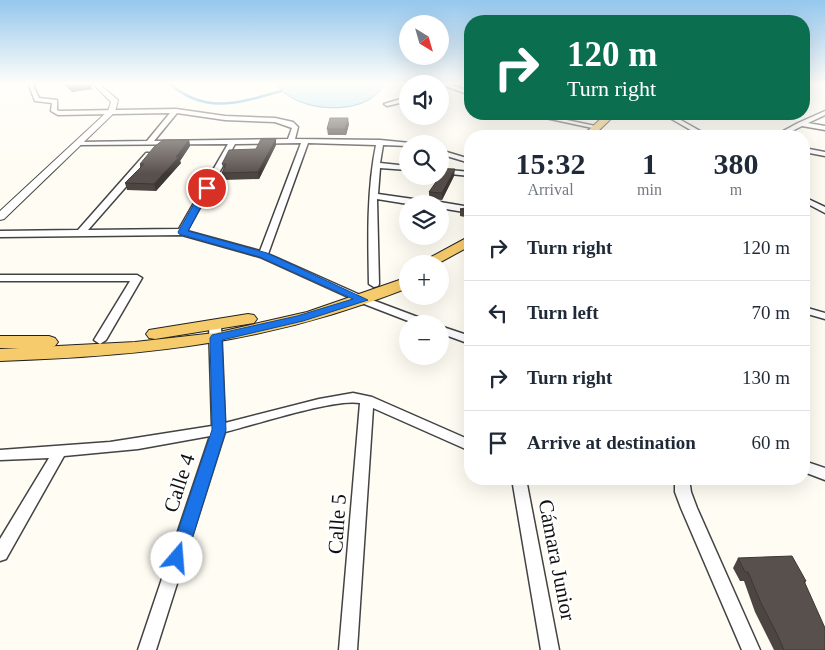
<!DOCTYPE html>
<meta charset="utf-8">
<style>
:root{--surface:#fff;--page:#f2f2f3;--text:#1f2937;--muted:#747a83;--line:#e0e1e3}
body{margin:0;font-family:Georgia,serif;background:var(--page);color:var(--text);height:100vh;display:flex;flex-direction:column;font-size:19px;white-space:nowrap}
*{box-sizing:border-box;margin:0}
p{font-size:16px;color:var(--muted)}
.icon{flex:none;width:28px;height:28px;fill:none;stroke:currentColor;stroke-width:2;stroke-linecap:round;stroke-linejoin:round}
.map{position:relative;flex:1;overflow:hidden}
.drawer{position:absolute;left:464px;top:130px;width:346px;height:355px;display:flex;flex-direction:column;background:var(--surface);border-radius:20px;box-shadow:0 5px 20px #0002}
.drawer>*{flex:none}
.guide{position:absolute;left:464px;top:15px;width:346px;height:105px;border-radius:20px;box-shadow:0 5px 20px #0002;background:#0b6e4f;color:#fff;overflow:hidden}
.needle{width:32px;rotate:143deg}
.buttons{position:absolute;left:399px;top:15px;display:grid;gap:10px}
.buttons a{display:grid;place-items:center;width:50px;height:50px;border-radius:50%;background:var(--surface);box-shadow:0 5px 20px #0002;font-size:25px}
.pin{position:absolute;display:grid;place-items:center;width:42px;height:42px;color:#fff;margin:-21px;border:2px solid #fff;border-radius:50%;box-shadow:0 1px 5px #0007}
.me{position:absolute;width:55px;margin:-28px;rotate:18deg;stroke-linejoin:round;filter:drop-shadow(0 0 4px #0008)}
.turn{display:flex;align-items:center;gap:18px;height:105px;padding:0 20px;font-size:22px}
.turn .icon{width:65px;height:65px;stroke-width:2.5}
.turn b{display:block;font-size:35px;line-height:42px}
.eta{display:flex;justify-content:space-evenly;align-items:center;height:85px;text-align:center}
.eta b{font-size:30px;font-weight:800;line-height:35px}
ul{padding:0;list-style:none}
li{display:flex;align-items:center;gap:15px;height:65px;padding:0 20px;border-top:1px solid var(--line)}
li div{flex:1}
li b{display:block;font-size:19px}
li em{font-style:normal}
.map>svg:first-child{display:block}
</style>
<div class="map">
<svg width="825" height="650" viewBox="0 0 825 650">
<rect width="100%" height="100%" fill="#fffcf3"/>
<!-- water -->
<path fill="#b8e3f5" stroke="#409dcb" d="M 276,83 L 384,83 C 369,119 293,113 276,83 Z"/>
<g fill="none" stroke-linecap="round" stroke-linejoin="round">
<!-- stream -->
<path stroke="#409dcb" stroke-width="2.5" d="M 169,83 C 205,115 239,103 281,91"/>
<!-- minor casing -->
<g stroke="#434343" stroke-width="3">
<g id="minor">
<path d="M 28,83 L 32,83 L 39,98 L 57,100 L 57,110 L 59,111 L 176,109 L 225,116 L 275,118 L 293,122 L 298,127 L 295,139 L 380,140 L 410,143 L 411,144 L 408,144 L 408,146 L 383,145 L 380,163 L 408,166 L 408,170 L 380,168 L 378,194 L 427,201 L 431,204 L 408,204 L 377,199 L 379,284 L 378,286 L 374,287 L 369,284 C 368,237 367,190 376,145 L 308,143 L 268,254 L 367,298 L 431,322 L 432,324 L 416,324 L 359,302 L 260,257 L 182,235 L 0,237 L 0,231 L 78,230 L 146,153 L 149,153 L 153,155 L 152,157 L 88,230 L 179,229 L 228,144 L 76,145 L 75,144 L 78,142 L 147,141 L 170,113 L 58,115 L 51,111 L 52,103 L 35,101 ZM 177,113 L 225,120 L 275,122 L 292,128 L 288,139 L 154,141 ZM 301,143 L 260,251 L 187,231 L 235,144 Z"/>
<path d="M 437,83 L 444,83 L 470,91 L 470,95 Z"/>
<path d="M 408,97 L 408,101 L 387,106 L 384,104 Z"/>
<path d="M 825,111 L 825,115 L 808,123 L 825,126 L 825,130 L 802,126 L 782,136 L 774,136 L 798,123 Z"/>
<path d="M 527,114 L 538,114 L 600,127 L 597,129 Z"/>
<path d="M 663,114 L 670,114 L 709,136 L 701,136 Z"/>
<path d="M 804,148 L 825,152 L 825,156 L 804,152 Z"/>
<path d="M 440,150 L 470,159 L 470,163 L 440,154 Z"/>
<path d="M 440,169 L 470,172 L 470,176 L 440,173 Z"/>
<path d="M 804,197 L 825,207 L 825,213 L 804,202 Z"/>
<path d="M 440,202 L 470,207 L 470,213 L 440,208 L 440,204 L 437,204 Z"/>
<path d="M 0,275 L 137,275 L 142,278 L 106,340 L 100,344 L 94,340 L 130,281 L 0,281 Z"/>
<path d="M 804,307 L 825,313 L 825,319 L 804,313 Z"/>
<path d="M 215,322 L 221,325 L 225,423 L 319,399 L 353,393 L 372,397 L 470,440 L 470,451 L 373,408 L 357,650 L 339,650 L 360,403 C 335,398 254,425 225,432 L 156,650 L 138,650 L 210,436 L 138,449 L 64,456 L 6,559 L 0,561 L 0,539 L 49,458 L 0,460 L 0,450 L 110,442 L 212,426 L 209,325 Z"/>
<path d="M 440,326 L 470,336 L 470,344 L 440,333 Z"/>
<path d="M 804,461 L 825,468 L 825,480 L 804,472 Z"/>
<path d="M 512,479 L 526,479 L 559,650 L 541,650 Z"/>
<path d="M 675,479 L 689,479 L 691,492 L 697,508 L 760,650 L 742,650 L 681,508 L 675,492 Z"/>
</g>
</g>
<!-- tertiary casing -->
<g stroke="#434343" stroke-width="2">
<path id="tertiary" d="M 92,83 L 98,83 L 118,100 L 115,112 L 4,219 L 0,220 L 0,211 L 108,111 L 111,102 Z"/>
</g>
<!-- primary casing -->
<g stroke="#212121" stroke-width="2">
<g id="primary">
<path d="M 606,114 L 616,114 L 593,136 L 582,136 Z"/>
<path d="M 470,236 L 470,246 L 437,264 L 418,264 Z"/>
<path d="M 408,277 L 408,288 C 269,343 147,356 0,361 L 0,349 L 135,342 L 215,333 L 307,312 Z"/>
<path d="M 248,314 L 254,315 L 257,319 L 254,323 L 155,339 L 149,338 L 146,334 L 149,330 L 155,329 Z"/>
<path d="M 0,336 L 49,336 L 55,338 L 58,342 L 55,346 L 49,348 L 0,348 Z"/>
</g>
</g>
<!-- minor -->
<use href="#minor" fill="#fff" fill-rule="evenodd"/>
<!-- tertiary -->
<use href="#tertiary" fill="#fff" fill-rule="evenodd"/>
<!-- primary -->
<use href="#primary" fill="#f6cb6c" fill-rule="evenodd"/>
</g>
<!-- wall -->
<g fill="#4c4541">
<path d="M 62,83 L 88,83 L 92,89 L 72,92 Z"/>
<path d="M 402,83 L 436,83 L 430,84 L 408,84 L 408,85 Z"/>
<path d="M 542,114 L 561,114 L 556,116 Z"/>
<path d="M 349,124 L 346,135 L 328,135 L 327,129 Z"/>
<path d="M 276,139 L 276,145 L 259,179 L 224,180 L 222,173 L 224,170 L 222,164 L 256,149 Z"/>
<path d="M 189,140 L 190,146 L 180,161 L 181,163 L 156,191 L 127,190 L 125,183 L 140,168 L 140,164 Z"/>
<path d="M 454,176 L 442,200 L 429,199 L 429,192 Z"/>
<path d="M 470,207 L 470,218 L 460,216 L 460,209 Z"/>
<path d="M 738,558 L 806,581 L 805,583 L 825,650 L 774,650 L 755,612 L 744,581 L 740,581 L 733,568 Z"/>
</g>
<!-- shaded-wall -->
<g fill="#3e3835">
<path d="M 414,83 L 436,83 L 430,84 L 414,84 Z"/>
<path d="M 91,85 L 92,89 L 72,92 L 71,88 Z"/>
<path d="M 348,118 L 349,124 L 346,135 L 345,129 Z"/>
<path d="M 276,139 L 276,145 L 259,179 L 258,172 Z"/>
<path d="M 189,140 L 190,146 L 180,161 L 181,163 L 156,191 L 154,184 L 176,157 Z"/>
<path d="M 455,169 L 454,176 L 442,200 L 442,193 Z"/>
</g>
<!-- building -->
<g fill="#58504c" stroke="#3e3835">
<path d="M 65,83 L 88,83 L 91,85 L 71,88 Z"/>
<path d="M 330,118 L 348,118 L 345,129 L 327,129 Z"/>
<path d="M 261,139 L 276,139 L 258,172 L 222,173 L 226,164 L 222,164 L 229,150 L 256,149 Z"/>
<path d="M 163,140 L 189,140 L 176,157 L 179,157 L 154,184 L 125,183 L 144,164 L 140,164 L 154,147 Z"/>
<path d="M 445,169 L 455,169 L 442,193 L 429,192 Z"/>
<path d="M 470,207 L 470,212 L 460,209 Z"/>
<path d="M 792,556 L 806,581 L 804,581 L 825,628 L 825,650 L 784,650 L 778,636 L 761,603 L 748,572 L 745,572 L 738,558 Z"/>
</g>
<!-- sky -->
<linearGradient id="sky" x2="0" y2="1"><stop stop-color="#95c7ed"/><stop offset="0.48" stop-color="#fffefa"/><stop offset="1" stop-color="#fffefa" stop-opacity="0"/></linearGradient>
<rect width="825" height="174" fill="url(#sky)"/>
<!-- route -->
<path fill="#1a73e8" stroke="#114b97" d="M 207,185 L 211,188 L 188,231 L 267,253 L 368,300 L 303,321 L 222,340 L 226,430 L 186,558 L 183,563 L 177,566 L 171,563 L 169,558 L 212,430 L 210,338 L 212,335 L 297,316 L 353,299 L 260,257 L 179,234 L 178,232 L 203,188 Z"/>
<g text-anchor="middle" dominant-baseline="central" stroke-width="5" stroke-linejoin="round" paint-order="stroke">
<!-- near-street labels -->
<g font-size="21" fill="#101010" stroke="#fff">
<text transform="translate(179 483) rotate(-72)">Calle 4</text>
<text transform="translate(337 524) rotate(-86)">Calle 5</text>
<text transform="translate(557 560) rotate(79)">Cámara Junior</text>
</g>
</g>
</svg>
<div class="buttons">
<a><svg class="needle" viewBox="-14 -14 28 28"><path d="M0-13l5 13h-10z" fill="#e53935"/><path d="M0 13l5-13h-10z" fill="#747a83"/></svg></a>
<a><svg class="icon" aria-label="sound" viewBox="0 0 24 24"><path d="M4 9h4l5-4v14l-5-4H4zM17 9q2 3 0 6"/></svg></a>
<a><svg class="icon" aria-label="search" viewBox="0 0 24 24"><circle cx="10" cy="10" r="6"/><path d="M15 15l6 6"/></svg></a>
<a><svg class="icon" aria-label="layers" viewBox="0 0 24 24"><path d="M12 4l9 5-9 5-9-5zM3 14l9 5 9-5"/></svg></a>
<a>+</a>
<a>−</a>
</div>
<div class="pin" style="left:207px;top:188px;background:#d93025"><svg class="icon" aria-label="arrive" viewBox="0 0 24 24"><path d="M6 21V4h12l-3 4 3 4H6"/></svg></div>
<svg class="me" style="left:177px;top:558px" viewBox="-20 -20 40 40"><circle r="19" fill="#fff"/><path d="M0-13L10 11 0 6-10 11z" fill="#1a73e8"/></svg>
<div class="guide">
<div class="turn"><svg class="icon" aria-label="right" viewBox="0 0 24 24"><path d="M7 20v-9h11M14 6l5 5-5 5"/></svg><div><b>120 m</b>Turn right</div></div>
</div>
<section class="drawer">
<div class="eta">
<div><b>15:32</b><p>Arrival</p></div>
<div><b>1</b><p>min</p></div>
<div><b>380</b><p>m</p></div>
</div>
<ul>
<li><svg class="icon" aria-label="right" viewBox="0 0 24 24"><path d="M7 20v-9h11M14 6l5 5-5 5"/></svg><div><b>Turn right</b></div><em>120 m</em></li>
<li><svg class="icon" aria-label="left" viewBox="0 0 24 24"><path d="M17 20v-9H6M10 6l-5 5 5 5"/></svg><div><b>Turn left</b></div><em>70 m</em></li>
<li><svg class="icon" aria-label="right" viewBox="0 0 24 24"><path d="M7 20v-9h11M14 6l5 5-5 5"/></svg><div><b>Turn right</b></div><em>130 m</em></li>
<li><svg class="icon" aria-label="arrive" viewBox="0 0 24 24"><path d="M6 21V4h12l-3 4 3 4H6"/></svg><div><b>Arrive at destination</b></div><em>60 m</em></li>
</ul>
</section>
</div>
